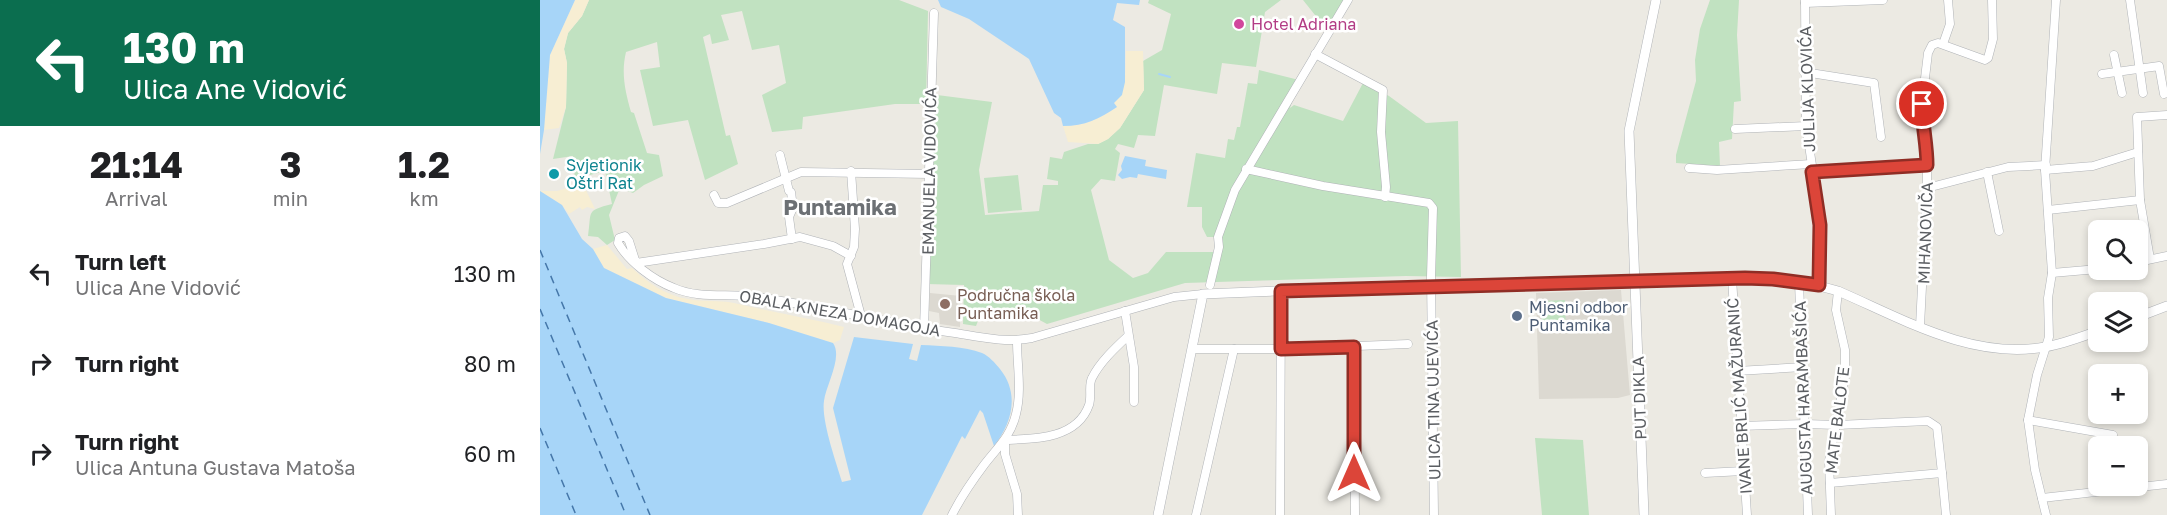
<!DOCTYPE html>
<meta charset="utf-8">
<style>
:root{--surface:#fff;--page:#f2f2f2;--text:#202124;--muted:#757577}
body{margin:0;font-family:"Golos Text",sans-serif;background:var(--page);color:var(--text);height:100vh;display:flex;flex-direction:column;font-size:22px;white-space:nowrap}
*{box-sizing:border-box;margin:0}
p{font-size:20px;color:var(--muted)}
.icon{flex:none;width:33px;height:33px;fill:none;stroke:currentColor;stroke-width:2;stroke-linecap:round;stroke-linejoin:round}
.map{position:relative;flex:1;overflow:hidden}
.sheet{display:flex;flex-direction:column;background:var(--surface);width:540px}
.sheet>*{flex:none}
.hud{background:#0b6e4f;color:#fff;overflow:hidden}
.buttons{position:absolute;left:1548px;top:220px;display:grid;gap:12px}
.buttons a{display:grid;place-items:center;width:60px;height:60px;border-radius:9px;background:var(--surface);box-shadow:0 3px 9px #0003;font-size:30px}
.pin{position:absolute;display:grid;place-items:center;width:51px;height:51px;color:#fff;margin:-26px;border:3px solid #fff;border-radius:50%;box-shadow:0 2px 6px #0007}
.me{position:absolute;width:66px;margin:-33px;rotate:0deg;stroke-linejoin:round;filter:drop-shadow(0 0 4px #0008)}
.turn{display:flex;align-items:center;gap:21px;height:126px;padding:0 24px;font-size:27px}
.turn .icon{width:78px;height:78px;stroke-width:2.5}
.turn b{display:block;font-size:42px;line-height:51px}
.eta{display:flex;justify-content:space-evenly;align-items:center;height:102px;text-align:center}
.eta b{font-size:36px;font-weight:700;line-height:42px}
ul{padding:0;list-style:none}
li{display:flex;align-items:center;gap:18px;height:90px;padding:0 24px}
li div{flex:1}
li b{display:block;font-size:22px}
li em{font-style:normal}
main{display:flex;flex:1;min-height:0}
.map>svg:first-child{display:block}
</style>
<main>
<section class="sheet">
<div class="hud">
<div class="turn"><svg class="icon" aria-label="left" viewBox="0 0 24 24"><path d="M17 20v-9H6M10 6l-5 5 5 5"/></svg><div><b>130 m</b>Ulica Ane Vidović</div></div>
</div>
<div class="eta">
<div><b>21:14</b><p>Arrival</p></div>
<div><b>3</b><p>min</p></div>
<div><b>1.2</b><p>km</p></div>
</div>
<ul>
<li><svg class="icon" aria-label="left" viewBox="0 0 24 24"><path d="M17 20v-9H6M10 6l-5 5 5 5"/></svg><div><b>Turn left</b><p>Ulica Ane Vidović</p></div><em>130 m</em></li>
<li><svg class="icon" aria-label="right" viewBox="0 0 24 24"><path d="M7 20v-9h11M14 6l5 5-5 5"/></svg><div><b>Turn right</b></div><em>80 m</em></li>
<li><svg class="icon" aria-label="right" viewBox="0 0 24 24"><path d="M7 20v-9h11M14 6l5 5-5 5"/></svg><div><b>Turn right</b><p>Ulica Antuna Gustava Matoša</p></div><em>60 m</em></li>
</ul>
</section>
<div class="map">
<svg width="1627" height="515" viewBox="0 0 1627 515">
<rect width="100%" height="100%" fill="#eceae3"/>
<!-- education -->
<g fill="#dcd9d1">
<path d="M 1081,290 L 1090,395 L 1078,398 L 999,399 L 996,293 Z"/>
<path d="M 390,293 L 421,296 L 420,327 L 400,324 L 399,313 L 389,311 Z"/>
</g>
<!-- green -->
<g fill="#c1e2c1">
<path d="M 49,0 L 359,0 L 388,11 L 386,104 L 355,104 L 263,117 L 262,129 L 232,132 L 222,95 L 246,83 L 239,45 L 212,50 L 202,11 L 181,15 L 189,40 L 172,44 L 170,34 L 163,37 L 186,136 L 190,135 L 198,164 L 165,180 L 148,120 L 113,126 L 100,70 L 120,67 L 117,42 L 86,52 C 81,73 85,91 91,112 L 94,113 L 107,153 L 119,155 L 123,176 L 104,185 L 93,193 L 80,188 L 69,215 L 75,240 L 67,245 L 58,237 L 48,236 C 52,211 45,211 72,204 L 65,171 L 35,179 L 33,156 L 13,159 L 26,107 L 27,63 L 24,49 L 28,33 L 42,16 Z"/>
<path d="M 609,0 L 741,0 L 725,12 L 716,67 L 682,63 L 677,94 L 624,85 L 615,136 L 598,135 L 594,148 L 578,144 L 575,149 L 580,153 L 575,181 L 561,179 L 551,190 L 569,260 L 593,278 L 608,273 L 626,252 L 677,252 L 678,237 L 667,237 L 662,227 L 662,207 L 647,207 L 656,153 L 685,158 L 688,139 L 694,140 L 697,127 L 700,127 L 708,83 L 717,84 L 719,70 L 759,80 L 750,108 L 754,105 L 803,121 L 823,83 L 849,96 L 886,123 L 918,121 L 921,277 L 866,276 L 645,283 L 507,324 L 481,310 L 443,308 L 436,326 L 423,324 L 424,285 L 386,284 L 397,95 L 452,102 L 439,170 L 445,215 L 499,211 L 503,185 L 518,185 L 518,181 L 507,179 L 510,157 L 522,159 L 524,152 L 548,144 L 558,144 L 568,139 L 580,128 L 604,90 L 603,61 L 622,50 L 631,14 L 608,3 Z"/>
<path d="M 763,0 L 809,0 L 787,30 Z"/>
<path d="M 1170,0 L 1199,0 L 1197,35 L 1201,101 L 1194,102 L 1192,139 L 1179,142 L 1180,166 L 1136,163 L 1136,155 L 1156,81 L 1155,60 L 1160,29 Z"/>
<path d="M 478,175 L 482,210 L 448,213 L 444,178 Z"/>
<path d="M 1025,300 L 1026,332 L 1002,332 L 1001,301 Z"/>
<path d="M 995,438 L 1043,440 L 1049,515 L 1002,515 Z"/>
</g>
<!-- sand -->
<g fill="#f7eed3">
<path d="M 35,0 L 49,0 L 42,16 L 28,33 L 24,49 L 27,63 L 26,107 L 19,128 L 4,130 L 10,55 Z"/>
<path d="M 586,51 L 603,51 L 604,90 L 580,128 L 568,139 L 558,144 L 528,142 L 523,126 C 545,126 559,119 577,107 L 574,103 C 588,89 585,70 586,51 Z"/>
<path d="M 43,184 L 55,209 L 47,207 L 42,210 L 40,207 L 29,214 L 22,205 L 0,191 L 17,191 Z"/>
<path d="M 67,245 L 87,269 L 92,268 C 107,282 126,296 148,299 C 163,302 179,300 194,303 C 231,312 267,318 304,327 L 300,340 L 293,343 L 229,323 L 126,298 L 64,268 L 53,249 Z"/>
</g>
<!-- water -->
<g fill="#a7d5f8">
<path d="M 0,0 L 35,0 L 10,55 L 4,130 L 0,154 Z"/>
<path d="M 398,0 L 600,0 L 599,5 L 577,3 L 573,20 L 585,27 L 585,82 L 582,95 L 574,103 L 577,107 C 559,119 545,126 523,126 L 521,118 L 514,113 L 489,59 L 429,19 L 401,7 Z"/>
<path d="M 585,156 L 606,160 L 605,166 L 627,170 L 626,179 L 598,174 L 597,178 L 590,177 L 582,179 L 578,175 L 582,170 L 581,166 Z"/>
<path d="M 0,191 L 22,205 L 42,239 L 53,249 L 64,268 L 126,298 L 229,323 L 293,343 C 303,357 286,385 284,401 C 281,420 296,462 302,482 L 311,480 L 293,408 L 314,337 L 373,344 L 369,359 L 377,361 L 381,345 C 401,346 424,346 442,353 C 449,356 455,363 460,369 C 480,394 472,423 454,446 L 443,413 L 440,410 L 425,439 L 422,436 L 382,515 L 0,515 Z"/>
</g>
<g fill="none" stroke-linecap="round" stroke-linejoin="round">
<!-- stream -->
<path stroke="#a7d5f8" stroke-width="2" d="M 619,74 L 630,77"/>
<!-- ferry -->
<g stroke="#4577a9" stroke-width="1.5" stroke-dasharray="8 6" stroke-linecap="butt">
<path d="M 0,250 L 110,515"/>
<path d="M 0,309 L 86,515"/>
<path d="M 0,428 L 36,515"/>
</g>
<!-- minor casing -->
<g stroke="#b0b3b7" stroke-width="9">
<g id="minor">
<path d="M 1265,0 L 1266,126 L 1279,211 L 1281,239 L 1279,285"/>
<path d="M 1590,0 L 1603,93"/>
<path d="M 1265,3 L 1343,0"/>
<path d="M 1403,44 L 1410,24 L 1408,0"/>
<path d="M 775,54 L 843,90 L 841,132 L 846,187 L 845,197"/>
<path d="M 1574,55 L 1582,93"/>
<path d="M 1264,72 L 1334,83 L 1341,137"/>
<path d="M 1562,74 L 1619,66 L 1624,94"/>
<path d="M 1195,129 L 1266,126"/>
<path d="M 240,155 L 249,191 L 251,192 L 253,208 L 249,217 L 252,239"/>
<path d="M 1149,168 L 1177,170 L 1271,164"/>
<path d="M 706,169 L 783,186 L 889,203 L 893,208 L 891,277 L 894,515"/>
<path d="M 1505,170 L 1553,166 L 1598,152"/>
<path d="M 311,171 L 315,229 L 314,247 L 307,264 L 321,316"/>
<path d="M 1273,172 L 1387,165"/>
<path d="M 1447,172 L 1459,231"/>
<path d="M 1387,188 L 1468,167 L 1506,165"/>
<path d="M 174,195 L 178,203 L 187,203 L 261,172 L 389,174"/>
<path d="M 1508,210 L 1600,200"/>
<path d="M 311,256 L 293,246 L 260,237 L 224,244 L 96,263 L 89,241 L 85,236 L 79,238 L 78,243 C 89,262 113,280 134,288 C 159,299 189,293 216,297 C 283,306 348,324 415,333 C 440,337 466,343 492,338 L 634,297 L 663,294"/>
<path d="M 1610,259 L 1600,200 L 1597,117 L 1627,115"/>
<path d="M 1598,262 L 1627,256"/>
<path d="M 1512,273 L 1558,269"/>
<path d="M 1192,278 L 1207,515"/>
<path d="M 1259,282 L 1268,515"/>
<path d="M 670,285 L 679,247 L 678,237 L 695,190 L 808,0"/>
<path d="M 585,311 L 594,367 L 594,402"/>
<path d="M 1380,326 L 1387,188 L 1387,146 L 1382,128 L 1382,103 L 1388,53 L 1392,45 L 1398,43 L 1445,60 L 1448,58 L 1453,39 L 1452,0"/>
<path d="M 384,329 L 394,13"/>
<path d="M 814,347 L 815,515"/>
<path d="M 652,349 L 741,349 L 868,344"/>
<path d="M 1197,371 L 1263,367"/>
<path d="M 1488,420 L 1573,435"/>
<path d="M 1200,426 L 1265,424 L 1297,425 L 1388,421 L 1397,427 L 1402,473 L 1290,483"/>
<path d="M 1165,473 L 1203,471"/>
<path d="M 1402,473 L 1406,515"/>
<path d="M 1502,498 L 1627,484"/>
<path d="M 412,515 C 421,497 432,481 444,465 C 457,448 471,436 476,414 C 482,391 477,365 477,341"/>
<path d="M 478,515 L 477,494 L 465,454 L 465,440 C 495,439 537,439 549,405 C 552,396 548,385 552,378 C 560,362 575,348 588,336"/>
<path d="M 656,515 L 694,349"/>
<path d="M 740,515 L 741,291"/>
<path d="M 1291,515 L 1289,461 L 1305,377 L 1305,350 L 1296,310 L 1298,291"/>
<path d="M 1506,515 L 1495,470 L 1488,420 L 1497,375 L 1509,337 L 1508,298 L 1512,273 L 1505,170 L 1516,0"/>
</g>
</g>
<!-- tertiary casing -->
<g stroke="#b0b3b7" stroke-width="10">
<g id="tertiary">
<path d="M 1598,317 L 1627,306"/>
<path d="M 618,515 L 663,294 L 891,285 L 1192,278 C 1228,277 1263,281 1298,291 C 1363,319 1432,360 1505,347 C 1523,344 1541,337 1558,331"/>
<path d="M 1104,515 L 1089,131 L 1116,0"/>
</g>
</g>
<!-- minor -->
<use href="#minor" stroke="#fff" stroke-width="8"/>
<!-- tertiary -->
<use href="#tertiary" stroke="#fff" stroke-width="9"/>
</g>
<g fill="none" stroke-linecap="round" stroke-linejoin="round">
<!-- route casing -->
<g stroke="#8f2d25" stroke-width="15">
<path id="route" d="M 814,473 L 814,347 L 741,349 L 741,291 L 1205,278 L 1233,279 L 1279,285 L 1280,225 L 1272,172 L 1387,165 C 1387,144 1382,125 1382,104"/>
</g>
<!-- route -->
<use href="#route" stroke="#dc4539" stroke-width="10"/>
</g>
<!-- markers -->
<circle fill="#d1479c" stroke="#fff" stroke-width="2" cx="699" cy="24" r="6"/>
<circle fill="#0f9aa8" stroke="#fff" stroke-width="2" cx="14" cy="174" r="6"/>
<circle fill="#8d6e63" stroke="#fff" stroke-width="2" cx="405" cy="304" r="6"/>
<circle fill="#5c6f8a" stroke="#fff" stroke-width="2" cx="977" cy="316" r="6"/>
<g text-anchor="middle" dominant-baseline="central" stroke-width="5" stroke-linejoin="round" paint-order="stroke">
<!-- hotel labels -->
<g font-size="16" fill="#b23c85" stroke="#fff" text-anchor="start">
<text x="711" y="24">Hotel Adriana</text>
</g>
<!-- street labels -->
<g font-size="16" fill="#5b5e62" stroke="#fff">
<text transform="translate(1267 89) rotate(-92)">JULIJA KLOVIĆA</text>
<text transform="translate(389 171) rotate(-89)">EMANUELA VIDOVIĆA</text>
<text transform="translate(1385 233) rotate(-88)">MIHANOVIČA</text>
<text transform="translate(300 313) rotate(10)">OBALA KNEZA DOMAGOJA</text>
<text transform="translate(1199 396) rotate(-94)">IVANE BRLIĆ MAŽURANIĆ</text>
<text transform="translate(1099 398) rotate(-92)">PUT DIKLA</text>
<text transform="translate(1263 398) rotate(-92)">AUGUSTA HARAMBAŠIĆA</text>
<text transform="translate(893 400) rotate(-91)">ULICA TINA UJEVIĆA</text>
<text transform="translate(1297 420) rotate(-83)">MATE BALOTE</text>
</g>
<!-- culture labels -->
<g font-size="16" fill="#0d838f" stroke="#fff" text-anchor="start">
<text x="26" y="165">Svjetionik<tspan x="26" dy="18">Oštri Rat</tspan></text>
</g>
<!-- education labels -->
<g font-size="16" fill="#785e54" stroke="#fff" text-anchor="start">
<text x="417" y="295">Područna škola<tspan x="417" dy="18">Puntamika</tspan></text>
</g>
<!-- service labels -->
<g font-size="16" fill="#4e5e75" stroke="#fff" text-anchor="start">
<text x="989" y="307">Mjesni odbor<tspan x="989" dy="18">Puntamika</tspan></text>
</g>
<!-- district labels -->
<g font-size="22" font-weight="bold" fill="#6c7074" stroke="#fff">
<text x="300" y="206">Puntamika</text>
</g>
</g>
</svg>
<div class="buttons">
<a><svg class="icon" aria-label="search" viewBox="0 0 24 24"><circle cx="10" cy="10" r="6"/><path d="M15 15l6 6"/></svg></a>
<a><svg class="icon" aria-label="layers" viewBox="0 0 24 24"><path d="M12 4l9 5-9 5-9-5zM3 14l9 5 9-5"/></svg></a>
<a>+</a>
<a>−</a>
</div>
<div class="pin" style="left:1382px;top:104px;background:#d93025"><svg class="icon" aria-label="arrive" viewBox="0 0 24 24"><path d="M6 21V4h12l-3 4 3 4H6"/></svg></div>
<svg class="me" style="left:814px;top:473px" viewBox="-20 -20 40 40"><path d="M0-17L14 15 0 8-14 15z" fill="#dc4539" stroke="#fff" stroke-width="4"/></svg>
</div>
</main>
